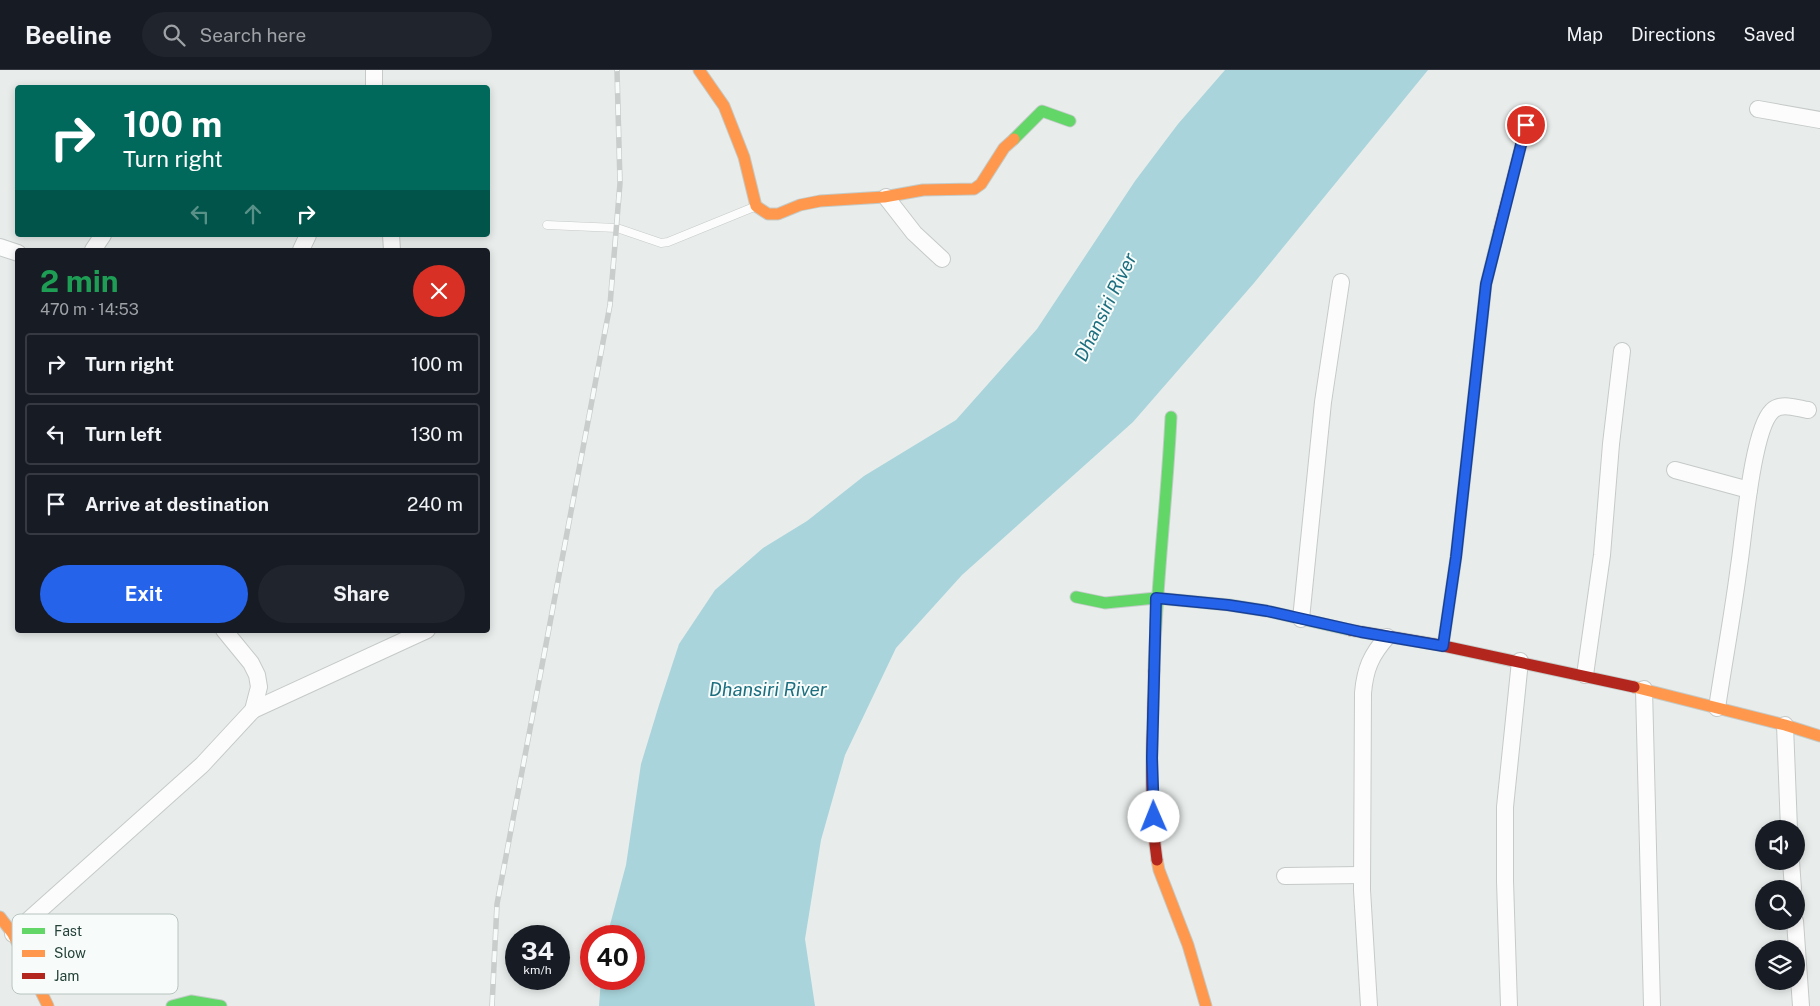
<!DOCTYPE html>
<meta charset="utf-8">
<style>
:root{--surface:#171b24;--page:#20242c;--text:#f1f3f6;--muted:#9ea1a6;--line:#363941;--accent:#2563eb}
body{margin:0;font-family:"Public Sans",sans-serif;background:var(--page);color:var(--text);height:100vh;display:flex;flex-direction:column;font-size:19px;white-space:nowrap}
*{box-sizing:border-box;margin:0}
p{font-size:16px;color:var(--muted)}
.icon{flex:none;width:28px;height:28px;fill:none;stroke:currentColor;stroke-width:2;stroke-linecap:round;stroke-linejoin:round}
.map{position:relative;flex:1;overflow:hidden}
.sheet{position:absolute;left:15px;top:178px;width:475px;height:385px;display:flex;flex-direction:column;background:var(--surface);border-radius:5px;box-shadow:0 2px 8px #0003}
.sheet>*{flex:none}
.hud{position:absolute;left:15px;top:15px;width:475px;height:152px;border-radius:5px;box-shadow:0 2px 8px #0003;background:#00695c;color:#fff;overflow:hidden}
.fabs{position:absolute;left:1755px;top:750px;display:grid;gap:10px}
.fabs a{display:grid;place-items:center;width:50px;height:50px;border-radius:50%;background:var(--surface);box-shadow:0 2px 8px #0003;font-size:25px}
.speed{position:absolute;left:505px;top:855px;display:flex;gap:10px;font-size:25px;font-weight:700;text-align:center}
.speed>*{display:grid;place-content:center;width:65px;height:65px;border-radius:50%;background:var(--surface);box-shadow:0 2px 8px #0003;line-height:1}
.speed small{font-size:12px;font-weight:400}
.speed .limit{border:8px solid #d22;background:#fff;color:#111}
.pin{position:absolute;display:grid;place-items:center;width:42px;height:42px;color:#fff;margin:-21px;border:2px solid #fff;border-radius:50%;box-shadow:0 1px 5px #0007}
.me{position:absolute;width:55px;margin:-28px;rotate:359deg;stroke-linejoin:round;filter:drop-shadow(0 0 4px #0008)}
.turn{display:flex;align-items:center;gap:18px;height:105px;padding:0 25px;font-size:22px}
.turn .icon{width:65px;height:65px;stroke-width:2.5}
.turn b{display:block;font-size:35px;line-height:42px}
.lanes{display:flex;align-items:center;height:48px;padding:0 25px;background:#0003;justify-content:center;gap:25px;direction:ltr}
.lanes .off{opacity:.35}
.round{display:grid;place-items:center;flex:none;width:52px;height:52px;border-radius:26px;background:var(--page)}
.headline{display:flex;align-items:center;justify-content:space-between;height:85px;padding:0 25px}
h1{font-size:30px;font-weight:700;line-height:38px;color:#1e9e55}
.cta{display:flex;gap:10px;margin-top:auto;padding:10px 25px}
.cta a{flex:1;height:58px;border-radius:30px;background:var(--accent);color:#fff;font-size:20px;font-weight:700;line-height:58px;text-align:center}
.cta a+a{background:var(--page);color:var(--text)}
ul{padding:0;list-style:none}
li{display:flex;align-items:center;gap:15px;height:62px;margin:0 10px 8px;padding:0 15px;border:2px solid var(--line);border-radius:5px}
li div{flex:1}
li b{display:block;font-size:19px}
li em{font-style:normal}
header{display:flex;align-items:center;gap:30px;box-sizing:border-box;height:70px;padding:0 25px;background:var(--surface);border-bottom:1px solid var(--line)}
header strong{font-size:24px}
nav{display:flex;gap:28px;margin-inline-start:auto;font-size:18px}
.search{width:350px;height:45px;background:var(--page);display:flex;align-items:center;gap:12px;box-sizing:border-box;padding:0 18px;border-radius:28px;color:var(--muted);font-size:19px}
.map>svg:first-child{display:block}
</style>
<header>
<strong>Beeline</strong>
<div class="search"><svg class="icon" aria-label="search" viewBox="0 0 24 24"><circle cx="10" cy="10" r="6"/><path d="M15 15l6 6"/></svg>Search here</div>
<nav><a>Map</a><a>Directions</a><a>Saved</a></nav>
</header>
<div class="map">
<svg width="1820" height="936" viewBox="0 0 1820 936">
<rect width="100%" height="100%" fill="#e8edeb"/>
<!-- water -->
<path fill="#a9d4db" d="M 1225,0 L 1428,0 L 1254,213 L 1133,352 L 962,505 L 896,578 L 845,685 L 821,770 L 805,869 L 815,936 L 599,936 L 601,909 L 634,909 L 634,866 L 607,866 L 626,795 L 641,694 L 659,635 L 679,574 L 715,520 L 763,478 L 807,451 L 864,406 L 956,350 L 1037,259 L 1135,111 L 1178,54 Z"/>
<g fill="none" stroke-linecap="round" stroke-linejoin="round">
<!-- lane casing -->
<g stroke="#c5cac8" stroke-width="9">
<path id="lane" d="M 547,155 L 617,158 L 661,173 L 668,172 L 754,137"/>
</g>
<!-- street casing -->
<g stroke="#c5cac8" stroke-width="18">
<g id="street">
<path d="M 374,0 L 374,18"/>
<path d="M 1758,39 L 1820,50"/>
<path d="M 886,127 L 914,163 L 942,189"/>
<path d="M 391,165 L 392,180"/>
<path d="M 0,177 L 18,183"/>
<path d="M 93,180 L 103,165"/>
<path d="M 301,180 L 308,165"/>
<path d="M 1675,400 L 1749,420"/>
<path d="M 1301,549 L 1323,332 L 1341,212"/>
<path d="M 1585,605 L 1602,485 L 1611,374 L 1622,281"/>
<path d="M 1644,619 L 1652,936"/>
<path d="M 1717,638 C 1724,591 1733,543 1739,496 C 1744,465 1752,360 1772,341 C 1781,332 1796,338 1808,340"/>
<path d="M 253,640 L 427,560"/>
<path d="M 1785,655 L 1789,759"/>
<path d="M 1791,791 L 1793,819"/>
<path d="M 1285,806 L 1362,805"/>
<path d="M 1795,851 L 1801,936"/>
<path d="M 13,864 L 202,695 L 253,640 L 259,617 L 257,605 L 251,593 L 224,560"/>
<path d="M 1369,936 L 1362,820 L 1363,623 C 1365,599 1371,585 1387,567"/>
<path d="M 1509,936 L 1505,811 L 1505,737 L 1520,591"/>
</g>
</g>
<!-- fast casing -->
<g stroke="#c3cbc8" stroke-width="13">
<g id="fast">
<path d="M 1014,69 L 1042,41 L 1070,51"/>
<path d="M 1076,527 L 1105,533 L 1156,528 L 1229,535 L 1267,541 L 1350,560"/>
<path d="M 1443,576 L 1456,487 L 1486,214 L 1499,161"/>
<path d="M 1154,601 C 1156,516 1167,432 1171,347"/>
<path d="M 172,936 L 191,931 L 221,936"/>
</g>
</g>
<!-- slow casing -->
<g stroke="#c3cbc8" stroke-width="13">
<g id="slow">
<path d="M 699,0 L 724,36 L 744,87 L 756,136 L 768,144 L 778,144 L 800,135 L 820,131 L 884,127 L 923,120 L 974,119 L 981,114 L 1004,78 L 1014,69"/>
<path d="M 1634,617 L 1785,655 L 1820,666"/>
<path d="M 1157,790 L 1159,800 L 1188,875 L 1206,936"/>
<path d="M 0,847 L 13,864 L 48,936"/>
</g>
</g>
<!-- jam casing -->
<g stroke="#c3cbc8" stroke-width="13">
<g id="jam">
<path d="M 1499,161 L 1526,55"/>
<path d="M 1350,560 L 1439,575 L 1634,617"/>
<path d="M 1154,601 C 1153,664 1148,728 1157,790"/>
</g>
</g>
<!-- lane -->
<use href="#lane" stroke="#fcfcfc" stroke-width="8"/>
<!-- street -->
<use href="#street" stroke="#fcfcfc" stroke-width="16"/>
<!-- fast -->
<use href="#fast" stroke="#63d668" stroke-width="11"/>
<!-- slow -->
<use href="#slow" stroke="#ff974d" stroke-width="11"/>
<!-- jam -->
<use href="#jam" stroke="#b3261e" stroke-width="11"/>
<!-- rail casing -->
<g stroke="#c9cdcc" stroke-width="5.5">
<path id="rail" d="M 492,936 L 497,834 L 610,235 L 620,113 L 617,0"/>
</g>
<!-- rail -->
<use href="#rail" stroke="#f7fbf9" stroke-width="4" stroke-dasharray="11" stroke-linecap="butt"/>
</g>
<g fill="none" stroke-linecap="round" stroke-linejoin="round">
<!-- route casing -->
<g stroke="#184099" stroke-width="12">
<path id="route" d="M 1154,747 L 1152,688 L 1156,528 L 1228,535 L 1267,541 L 1361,562 L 1443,576 L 1456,487 L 1486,214 L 1526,55"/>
</g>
<!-- route -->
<use href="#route" stroke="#2563eb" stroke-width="9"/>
</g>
<g text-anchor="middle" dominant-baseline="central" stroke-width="4" stroke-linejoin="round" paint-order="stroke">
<!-- water labels -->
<g font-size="19" font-style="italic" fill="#1c6f80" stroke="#f7fbf9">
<text transform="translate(1105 237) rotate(-64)">Dhansiri River</text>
<text x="768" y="619">Dhansiri River</text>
</g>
</g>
<!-- legend -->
<rect x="12" y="844" width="166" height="80" rx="8" fill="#f7fbf9" stroke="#b8c4c0" stroke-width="1"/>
<rect x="22" y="858" width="23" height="6" fill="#63d668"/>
<rect x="22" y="880" width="23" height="7" fill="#ff974d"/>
<rect x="22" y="903" width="23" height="6" fill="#b3261e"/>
<g font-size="14" fill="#24423a">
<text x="54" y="866">Fast</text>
<text x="54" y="888">Slow</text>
<text x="54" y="911">Jam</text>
</g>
</svg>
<div class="fabs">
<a><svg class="icon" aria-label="sound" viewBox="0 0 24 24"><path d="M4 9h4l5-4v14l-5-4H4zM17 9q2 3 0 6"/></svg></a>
<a><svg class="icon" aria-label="search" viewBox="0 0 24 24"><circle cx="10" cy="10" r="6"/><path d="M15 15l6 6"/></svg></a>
<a><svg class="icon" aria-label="layers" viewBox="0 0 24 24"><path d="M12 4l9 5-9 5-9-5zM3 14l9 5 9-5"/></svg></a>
</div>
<div class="speed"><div>34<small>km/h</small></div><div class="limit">40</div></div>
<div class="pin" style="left:1526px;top:55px;background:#d93025"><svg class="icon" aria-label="arrive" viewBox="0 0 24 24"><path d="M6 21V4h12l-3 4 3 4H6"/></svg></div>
<svg class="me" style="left:1154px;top:747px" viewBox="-20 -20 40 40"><circle r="19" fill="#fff"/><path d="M0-13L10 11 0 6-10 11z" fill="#2563eb"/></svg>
<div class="hud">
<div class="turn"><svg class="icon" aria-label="right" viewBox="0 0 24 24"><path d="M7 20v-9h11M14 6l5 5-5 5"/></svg><div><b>100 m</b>Turn right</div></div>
<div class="lanes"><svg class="icon off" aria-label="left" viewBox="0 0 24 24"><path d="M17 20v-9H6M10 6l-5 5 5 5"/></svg><svg class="icon off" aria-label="ahead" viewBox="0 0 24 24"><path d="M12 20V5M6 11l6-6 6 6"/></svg><svg class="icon" aria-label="right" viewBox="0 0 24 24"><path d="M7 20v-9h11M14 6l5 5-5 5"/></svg></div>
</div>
<section class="sheet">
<div class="headline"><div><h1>2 min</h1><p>470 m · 14:53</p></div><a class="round" style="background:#d93025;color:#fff"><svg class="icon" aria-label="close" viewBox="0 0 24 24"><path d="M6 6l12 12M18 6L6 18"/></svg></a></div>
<ul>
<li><svg class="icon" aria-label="right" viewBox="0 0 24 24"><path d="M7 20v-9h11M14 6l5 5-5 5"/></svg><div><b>Turn right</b></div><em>100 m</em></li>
<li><svg class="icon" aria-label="left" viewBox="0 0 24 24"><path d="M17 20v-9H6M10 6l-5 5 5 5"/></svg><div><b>Turn left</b></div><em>130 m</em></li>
<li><svg class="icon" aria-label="arrive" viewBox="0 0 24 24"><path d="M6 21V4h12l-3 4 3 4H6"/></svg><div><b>Arrive at destination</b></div><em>240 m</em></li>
</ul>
<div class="cta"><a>Exit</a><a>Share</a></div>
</section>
</div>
